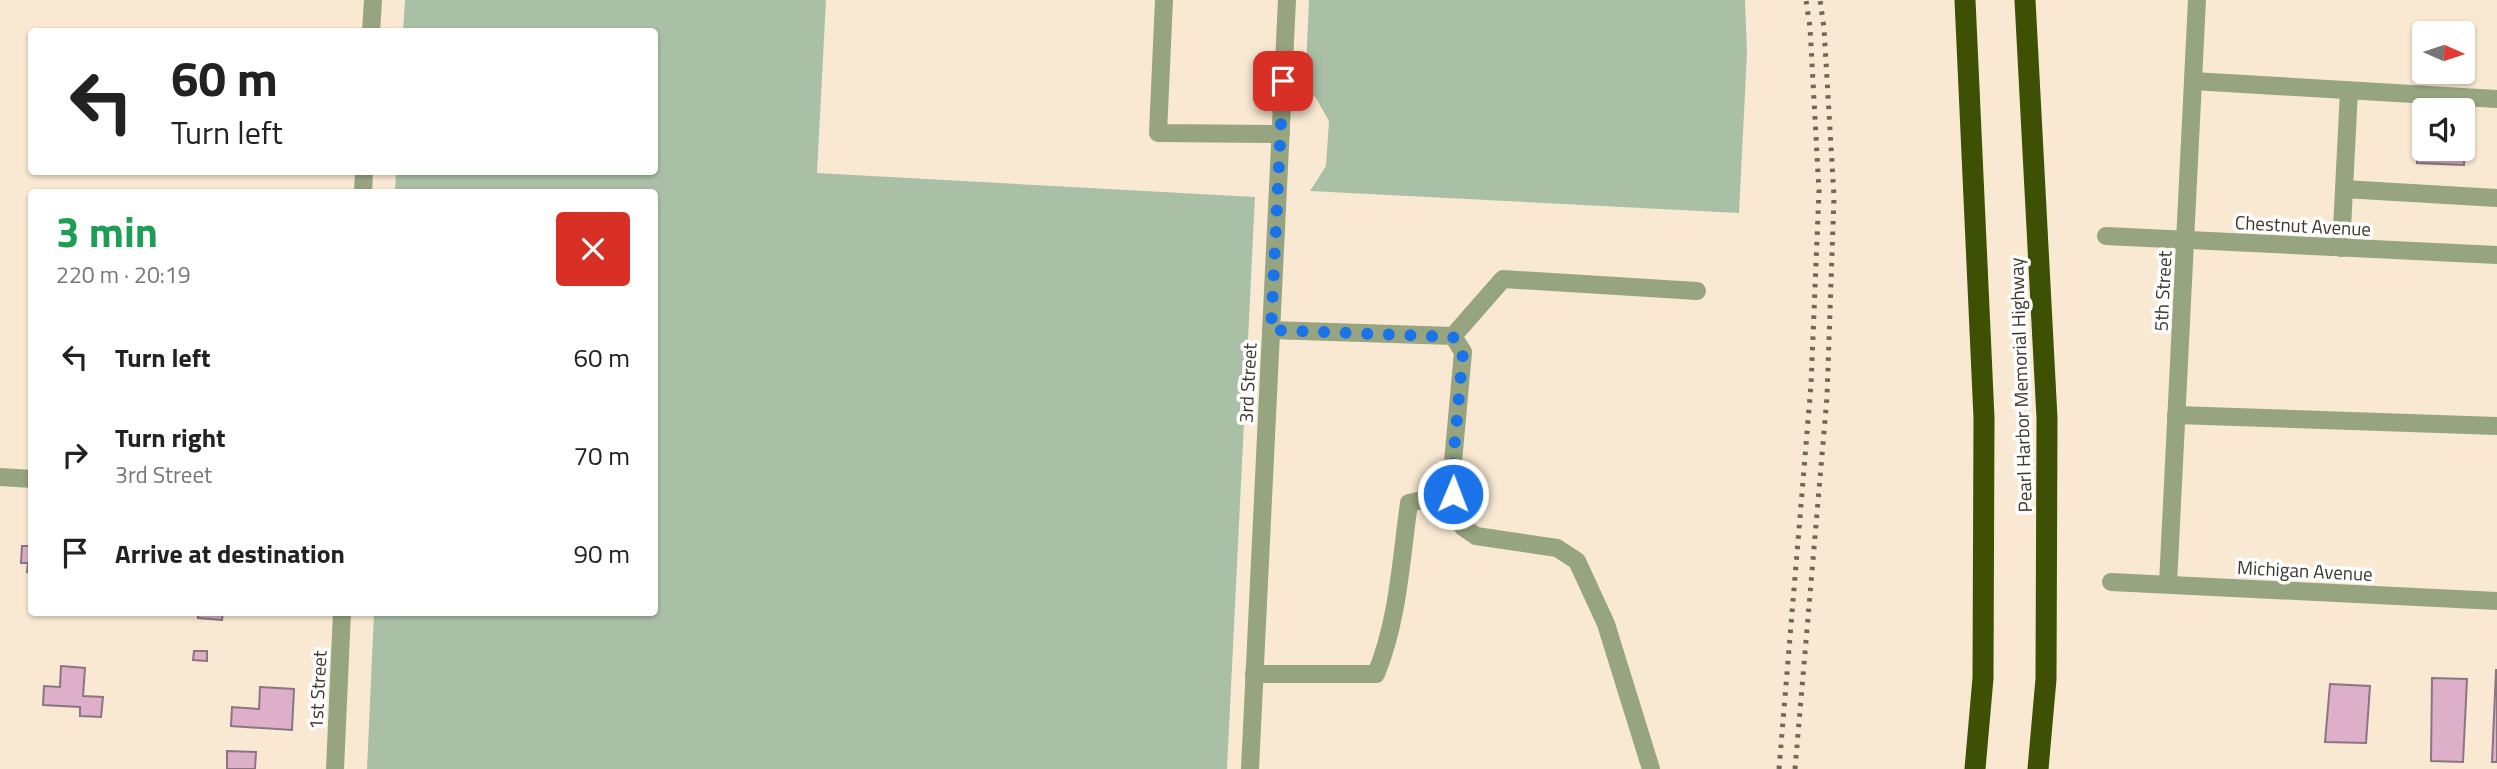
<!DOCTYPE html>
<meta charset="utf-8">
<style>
:root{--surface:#fff;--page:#f6f6f6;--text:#222;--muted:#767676}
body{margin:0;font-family:"Titillium Web",sans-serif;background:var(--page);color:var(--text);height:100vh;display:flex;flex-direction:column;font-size:26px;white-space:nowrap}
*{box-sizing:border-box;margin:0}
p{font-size:23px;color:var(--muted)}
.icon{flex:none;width:38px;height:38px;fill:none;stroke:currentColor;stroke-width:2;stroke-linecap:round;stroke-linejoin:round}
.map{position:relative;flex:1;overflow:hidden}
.sheet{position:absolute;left:28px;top:189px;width:630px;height:427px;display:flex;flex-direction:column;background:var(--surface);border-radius:7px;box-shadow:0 2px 5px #0004}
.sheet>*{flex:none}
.guide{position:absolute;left:28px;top:28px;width:630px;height:147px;border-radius:7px;box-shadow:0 2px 5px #0004;background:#fff;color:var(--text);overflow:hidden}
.needle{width:46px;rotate:93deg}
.fabs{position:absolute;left:2412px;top:21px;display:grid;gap:14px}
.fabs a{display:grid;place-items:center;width:63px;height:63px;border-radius:7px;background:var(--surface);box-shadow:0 2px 5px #0004;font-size:35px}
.pin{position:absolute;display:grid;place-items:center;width:60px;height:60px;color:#fff;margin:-30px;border-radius:14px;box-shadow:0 4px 10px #0006}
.me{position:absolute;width:77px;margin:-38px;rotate:1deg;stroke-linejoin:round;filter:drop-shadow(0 0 5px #0008)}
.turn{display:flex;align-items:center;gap:24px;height:147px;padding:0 28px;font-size:32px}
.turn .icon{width:91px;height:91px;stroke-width:2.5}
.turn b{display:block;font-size:49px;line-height:60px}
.round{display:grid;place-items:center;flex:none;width:74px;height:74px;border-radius:7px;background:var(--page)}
.summary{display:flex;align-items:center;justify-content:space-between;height:119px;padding:0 28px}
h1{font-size:42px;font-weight:700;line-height:52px;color:#1e9e55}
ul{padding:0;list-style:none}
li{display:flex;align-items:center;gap:21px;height:98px;padding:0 28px}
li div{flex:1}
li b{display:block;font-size:26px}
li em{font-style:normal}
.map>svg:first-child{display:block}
</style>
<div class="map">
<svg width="2497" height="769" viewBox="0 0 2497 769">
<rect width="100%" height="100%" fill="#f9e9d2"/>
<!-- green -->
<g fill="#a9c0a7">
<path d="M 405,0 L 826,0 L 817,173 L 1255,197 L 1227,769 L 367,769 L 374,613 L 654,612 L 654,192 L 395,192 L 396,172 L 654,172 L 654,32 L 403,31 Z"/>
<path d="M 1309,0 L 1745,0 L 1747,53 L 1739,213 L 1310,191 L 1326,166 L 1329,121 L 1316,98 L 1305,89 Z"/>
</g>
<!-- building -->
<g fill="#ddafc9" stroke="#8c7582" stroke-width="2">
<path d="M 2419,121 L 2424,122 L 2424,149 L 2462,149 L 2462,123 L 2465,123 L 2464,165 L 2417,163 Z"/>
<path d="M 22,546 L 32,546 L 32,573 L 27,572 L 28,563 L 21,563 Z"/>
<path d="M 198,612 L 223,612 L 222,620 L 198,618 Z"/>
<path d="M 194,651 L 207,651 L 207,661 L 193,660 Z"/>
<path d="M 61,666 L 85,668 L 83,696 L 103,697 L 101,717 L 80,716 L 80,707 L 43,705 L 44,686 L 60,687 Z"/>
<path d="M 2496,670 L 2497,670 L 2497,762 L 2492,762 Z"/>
<path d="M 2432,678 L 2467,679 L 2463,762 L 2431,761 Z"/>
<path d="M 2330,684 L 2370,686 L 2366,743 L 2325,742 Z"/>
<path d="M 260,687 L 294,689 L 292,730 L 231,726 L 232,707 L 259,709 Z"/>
<path d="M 227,751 L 256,752 L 255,769 L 227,769 Z"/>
</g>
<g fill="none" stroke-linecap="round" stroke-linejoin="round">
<!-- minor -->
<g stroke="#96a47f" stroke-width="18">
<path d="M 1164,0 L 1158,133 L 1281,134"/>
<path d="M 371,32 L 373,0"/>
<path d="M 2193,81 L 2497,99"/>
<path d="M 2344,189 L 2497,198"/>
<path d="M 363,192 L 364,172"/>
<path d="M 2106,236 L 2497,255"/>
<path d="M 2341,248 L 2349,91"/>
<path d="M 1271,330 L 1453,336 L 1463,352 L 1452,473 L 1454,511 L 1463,527 L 1476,536 L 1557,548 L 1577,561 L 1606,624 L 1651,769"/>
<path d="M 1453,336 L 1503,279 L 1697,291"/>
<path d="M 2176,415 L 2497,426"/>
<path d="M 0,477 L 32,479"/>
<path d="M 2111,582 L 2497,601"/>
<path d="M 2168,584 L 2197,0"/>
<path d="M 1254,674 L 1376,674 C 1398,621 1401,560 1409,503 L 1453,493"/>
<path d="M 335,769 L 342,612"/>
<path d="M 1250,769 L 1287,0"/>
</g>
<!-- highway -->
<g stroke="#3d5003" stroke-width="21">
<path d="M 1965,0 L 1984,418 L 1983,678 L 1975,769"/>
<path d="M 2025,0 L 2047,418 L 2046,679 L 2038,769"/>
</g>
<!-- rail -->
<g stroke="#6f675a" stroke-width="5" stroke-dasharray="3.5 7" stroke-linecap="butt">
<path d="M 1779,769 L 1811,385 L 1819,191 L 1810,27 L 1806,0"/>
<path d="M 1795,769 L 1827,397 L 1834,197 L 1824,28 L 1820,0"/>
</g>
</g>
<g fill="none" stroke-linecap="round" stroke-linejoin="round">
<!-- route -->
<path stroke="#1a73e8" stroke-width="12" stroke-dasharray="0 21.6" d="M 1283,81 L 1271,330 L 1453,337 L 1463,352 L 1452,473 L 1453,494"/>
</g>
<g text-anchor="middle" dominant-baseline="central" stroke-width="7" stroke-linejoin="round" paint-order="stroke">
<!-- street labels -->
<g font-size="19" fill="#3e382f" stroke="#fff">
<text transform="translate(2303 225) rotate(3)">Chestnut Avenue</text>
<text transform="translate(2162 291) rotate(-87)">5th Street</text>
<text transform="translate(1247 383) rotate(-87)">3rd Street</text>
<text transform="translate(2020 385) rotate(-92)">Pearl Harbor Memorial Highway</text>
<text transform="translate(2305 570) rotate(3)">Michigan Avenue</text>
<text transform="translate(317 690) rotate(-87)">1st Street</text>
</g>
</g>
</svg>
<div class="fabs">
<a><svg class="needle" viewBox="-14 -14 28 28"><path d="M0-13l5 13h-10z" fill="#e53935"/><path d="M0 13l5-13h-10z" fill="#767676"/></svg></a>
<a><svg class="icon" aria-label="sound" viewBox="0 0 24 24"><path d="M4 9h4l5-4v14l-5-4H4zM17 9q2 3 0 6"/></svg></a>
</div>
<div class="pin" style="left:1283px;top:81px;background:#d93025"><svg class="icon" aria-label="arrive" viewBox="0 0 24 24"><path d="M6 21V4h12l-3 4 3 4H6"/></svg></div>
<svg class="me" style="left:1453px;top:494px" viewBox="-20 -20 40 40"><circle r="17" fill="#1a73e8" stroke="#fff" stroke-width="3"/><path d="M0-11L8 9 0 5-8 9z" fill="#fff"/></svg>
<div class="guide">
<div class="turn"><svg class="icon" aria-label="left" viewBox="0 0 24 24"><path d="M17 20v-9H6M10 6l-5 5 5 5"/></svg><div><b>60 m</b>Turn left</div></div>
</div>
<section class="sheet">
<div class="summary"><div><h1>3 min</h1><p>220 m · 20:19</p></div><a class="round" style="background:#d93025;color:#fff"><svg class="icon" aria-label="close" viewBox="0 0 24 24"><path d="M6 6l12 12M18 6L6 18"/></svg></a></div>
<ul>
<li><svg class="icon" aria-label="left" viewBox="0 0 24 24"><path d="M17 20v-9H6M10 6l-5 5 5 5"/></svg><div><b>Turn left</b></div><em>60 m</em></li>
<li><svg class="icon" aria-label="right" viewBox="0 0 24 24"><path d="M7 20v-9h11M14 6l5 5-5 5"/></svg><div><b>Turn right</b><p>3rd Street</p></div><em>70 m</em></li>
<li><svg class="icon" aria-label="arrive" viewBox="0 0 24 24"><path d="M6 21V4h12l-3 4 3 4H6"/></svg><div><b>Arrive at destination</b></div><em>90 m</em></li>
</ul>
</section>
</div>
